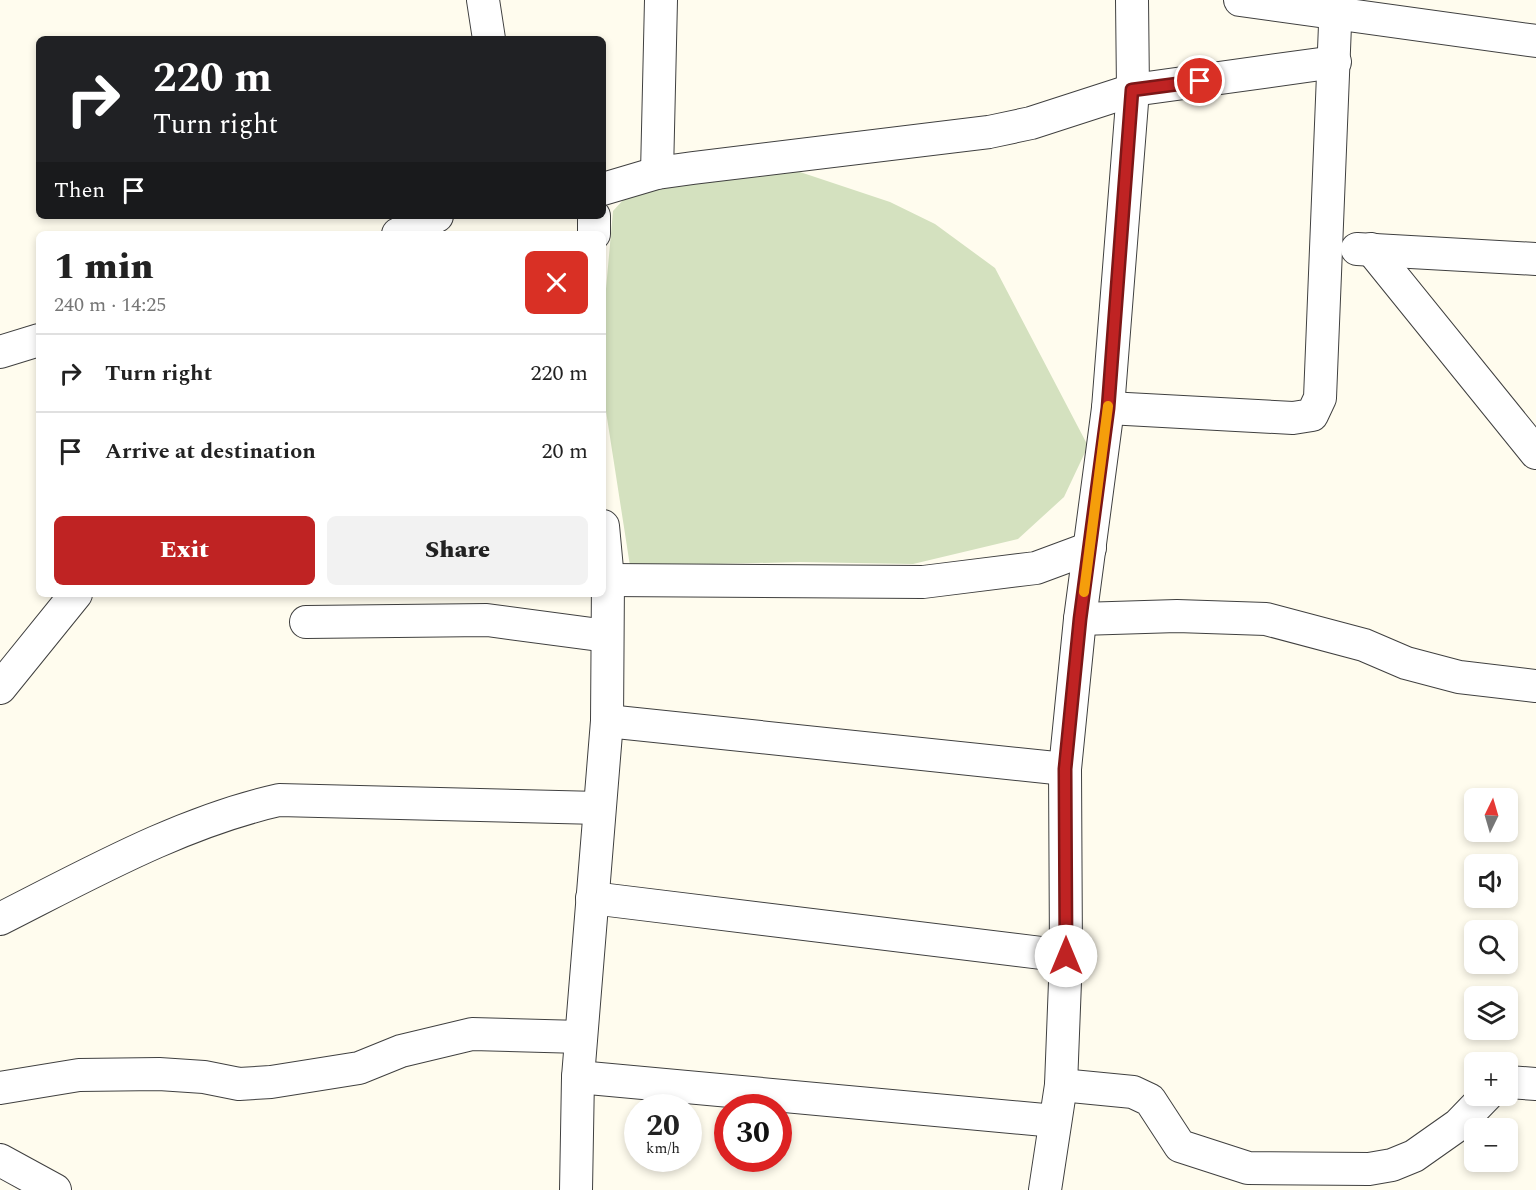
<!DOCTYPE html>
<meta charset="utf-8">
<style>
:root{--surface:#fff;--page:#f2f2f2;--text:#222;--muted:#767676;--line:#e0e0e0;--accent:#bf2323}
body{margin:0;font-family:Spectral,serif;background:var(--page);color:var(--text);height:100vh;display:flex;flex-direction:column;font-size:22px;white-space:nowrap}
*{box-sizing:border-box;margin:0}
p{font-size:20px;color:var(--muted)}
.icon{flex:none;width:33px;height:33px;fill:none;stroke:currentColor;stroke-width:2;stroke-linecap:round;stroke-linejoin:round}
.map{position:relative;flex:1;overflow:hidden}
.drawer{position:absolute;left:36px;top:231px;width:570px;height:366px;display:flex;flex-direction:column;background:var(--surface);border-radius:9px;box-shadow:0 3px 9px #0003}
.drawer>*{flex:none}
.banner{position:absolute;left:36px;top:36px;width:570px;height:183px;border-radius:9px;box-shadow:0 3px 9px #0003;background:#202124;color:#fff;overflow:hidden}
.needle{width:39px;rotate:5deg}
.fabs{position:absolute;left:1464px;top:788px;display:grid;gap:12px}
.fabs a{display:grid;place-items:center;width:54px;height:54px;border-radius:9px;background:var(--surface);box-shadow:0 3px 9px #0003;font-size:30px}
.speed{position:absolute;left:624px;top:1094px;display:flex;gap:12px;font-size:30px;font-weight:700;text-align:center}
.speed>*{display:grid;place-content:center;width:78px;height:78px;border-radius:50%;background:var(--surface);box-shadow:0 3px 9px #0003;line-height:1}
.speed small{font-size:15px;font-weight:400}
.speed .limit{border:9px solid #d22;background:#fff;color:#111}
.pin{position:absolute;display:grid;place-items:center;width:51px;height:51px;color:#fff;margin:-26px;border:3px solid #fff;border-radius:50%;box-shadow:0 2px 6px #0007}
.me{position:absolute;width:66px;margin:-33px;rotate:0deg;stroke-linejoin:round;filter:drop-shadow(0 0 4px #0008)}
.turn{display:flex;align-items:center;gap:21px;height:126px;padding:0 18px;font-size:27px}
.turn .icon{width:78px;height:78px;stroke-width:2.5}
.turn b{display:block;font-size:42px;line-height:51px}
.then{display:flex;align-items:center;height:57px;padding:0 18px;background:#0003;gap:12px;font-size:22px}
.round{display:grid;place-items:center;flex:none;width:63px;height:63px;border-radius:9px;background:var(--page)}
.head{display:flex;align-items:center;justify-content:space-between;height:102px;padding:0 18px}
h1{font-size:36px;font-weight:800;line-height:45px}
.primary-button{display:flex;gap:12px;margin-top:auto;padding:12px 18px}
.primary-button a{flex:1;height:69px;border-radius:9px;background:var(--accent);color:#fff;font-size:24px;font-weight:800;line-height:69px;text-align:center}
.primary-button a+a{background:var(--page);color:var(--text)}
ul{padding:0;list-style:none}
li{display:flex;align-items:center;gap:18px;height:78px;padding:0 18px;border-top:2px solid var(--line)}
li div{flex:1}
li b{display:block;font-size:22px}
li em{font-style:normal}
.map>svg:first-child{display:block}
</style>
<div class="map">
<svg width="1536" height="1190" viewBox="0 0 1536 1190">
<rect width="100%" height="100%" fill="#fffcee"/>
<!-- cemetery -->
<path fill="#d4e1bf" d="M 797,171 L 890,202 L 935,224 L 995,268 L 1088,446 L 1064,497 L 1018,539 L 913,564 L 800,562 L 630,566 L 603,392 L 603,322 L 613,211 L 636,186 Z"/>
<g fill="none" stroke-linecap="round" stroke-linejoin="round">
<!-- minor casing -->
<g stroke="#404040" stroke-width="34">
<g id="minor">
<path d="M 483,0 L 489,39"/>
<path d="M 1240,0 L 1536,41"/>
<path d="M 657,173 L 661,0"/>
<path d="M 603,189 L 657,173 L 693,168 L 989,132 L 1031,123 L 1133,90 L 1335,62"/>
<path d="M 594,216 L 594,234"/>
<path d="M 398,234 L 437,216"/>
<path d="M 1357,249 L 1536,259"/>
<path d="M 1371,249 L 1536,453"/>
<path d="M 0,352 L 39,340"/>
<path d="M 1108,408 L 1293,418 L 1312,415 L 1320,398 L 1336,0"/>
<path d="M 608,580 L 923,582 L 1036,568 L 1090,548"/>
<path d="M 1080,619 L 1177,616 L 1266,619 L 1364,645 L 1406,663 L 1459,677 L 1536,686"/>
<path d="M 306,622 L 487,620 L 607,636"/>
<path d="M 0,688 L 76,594"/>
<path d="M 607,721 L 1065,769"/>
<path d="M 592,898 L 1066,956"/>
<path d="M 0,919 C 89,874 181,822 279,800 L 599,808"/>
<path d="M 578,1077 L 1055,1121"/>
<path d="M 1508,1082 L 1536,1084"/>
<path d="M 1061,1085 L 1133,1092 L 1150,1100 L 1180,1146 L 1248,1168 L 1369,1169 L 1392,1165 L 1414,1156 L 1458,1125 L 1487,1095"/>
<path d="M 0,1088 L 79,1075 L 159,1074 L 204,1077 L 239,1084 L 271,1082 L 359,1068 L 401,1051 L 472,1034 L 581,1037"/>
<path d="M 0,1160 L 55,1190"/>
<path d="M 576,1190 L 578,1077 L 607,721 L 608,580 L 603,526"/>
<path d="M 1045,1190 L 1061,1085 L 1066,956 L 1065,769 L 1080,619 L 1108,408 L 1133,90 L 1132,0"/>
</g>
</g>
<!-- minor -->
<use href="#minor" stroke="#fff" stroke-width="32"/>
</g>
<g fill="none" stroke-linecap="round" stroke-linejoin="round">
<!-- route casing -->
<g stroke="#7c1717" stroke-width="15">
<path id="route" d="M 1066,956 L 1065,769 L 1080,619 L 1108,408 L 1132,90 L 1200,81"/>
</g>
<!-- route -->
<use href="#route" stroke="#bf2323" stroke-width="10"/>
<!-- slow -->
<path stroke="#f59e0b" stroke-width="10" d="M 1084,592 L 1108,406"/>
</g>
</svg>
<div class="fabs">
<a><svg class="needle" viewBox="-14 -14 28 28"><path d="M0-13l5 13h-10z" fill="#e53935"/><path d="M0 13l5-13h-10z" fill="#767676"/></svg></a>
<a><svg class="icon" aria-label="sound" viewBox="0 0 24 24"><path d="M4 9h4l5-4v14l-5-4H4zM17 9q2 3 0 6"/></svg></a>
<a><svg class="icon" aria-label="search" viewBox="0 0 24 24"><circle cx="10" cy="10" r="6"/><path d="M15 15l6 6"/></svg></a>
<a><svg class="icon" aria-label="layers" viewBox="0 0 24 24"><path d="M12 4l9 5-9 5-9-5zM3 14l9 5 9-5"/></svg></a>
<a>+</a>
<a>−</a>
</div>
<div class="speed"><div>20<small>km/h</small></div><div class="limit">30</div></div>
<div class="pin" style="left:1200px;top:81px;background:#d93025"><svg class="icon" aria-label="arrive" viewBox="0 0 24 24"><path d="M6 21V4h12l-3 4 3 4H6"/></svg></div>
<svg class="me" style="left:1066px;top:956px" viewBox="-20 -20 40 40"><circle r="19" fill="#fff"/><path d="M0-13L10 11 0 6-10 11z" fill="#bf2323"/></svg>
<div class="banner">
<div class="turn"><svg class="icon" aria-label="right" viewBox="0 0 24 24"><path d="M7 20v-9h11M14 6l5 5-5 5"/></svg><div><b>220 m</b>Turn right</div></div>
<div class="then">Then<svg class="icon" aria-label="arrive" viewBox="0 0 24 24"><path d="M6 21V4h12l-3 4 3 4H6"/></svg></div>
</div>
<section class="drawer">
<div class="head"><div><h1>1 min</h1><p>240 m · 14:25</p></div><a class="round" style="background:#d93025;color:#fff"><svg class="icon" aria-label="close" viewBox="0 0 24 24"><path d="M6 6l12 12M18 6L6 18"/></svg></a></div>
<ul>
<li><svg class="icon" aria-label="right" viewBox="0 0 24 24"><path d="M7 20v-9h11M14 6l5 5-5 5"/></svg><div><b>Turn right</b></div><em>220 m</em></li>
<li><svg class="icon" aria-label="arrive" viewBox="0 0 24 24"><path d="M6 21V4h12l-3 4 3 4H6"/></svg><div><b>Arrive at destination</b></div><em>20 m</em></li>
</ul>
<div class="primary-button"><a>Exit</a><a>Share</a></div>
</section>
</div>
